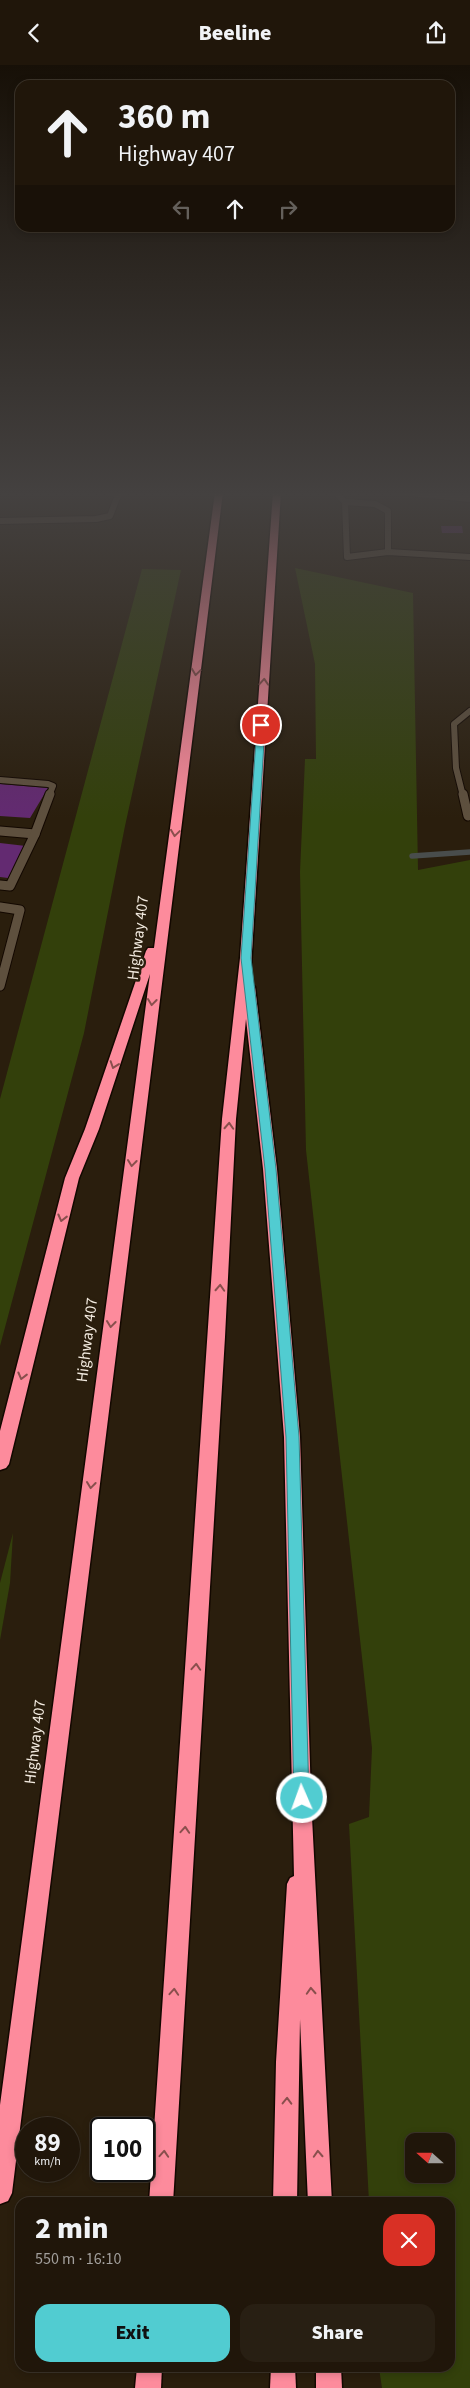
<!DOCTYPE html>
<meta charset="utf-8">
<style>
:root{--surface:#20160a;--page:#281f13;--text:#f1f3f6;--muted:#a29f9c;--line:#3d352b;--accent:#51ccd1}
body{margin:0;font-family:"Source Sans 3",sans-serif;background:var(--page);color:var(--text);height:100vh;display:flex;flex-direction:column;font-size:19px;white-space:nowrap}
*{box-sizing:border-box;margin:0}
p{font-size:16px;color:var(--muted)}
.icon{flex:none;width:28px;height:28px;fill:none;stroke:currentColor;stroke-width:2;stroke-linecap:round;stroke-linejoin:round}
.map{position:relative;flex:1;overflow:hidden}
.drawer{position:absolute;left:15px;top:2132px;width:440px;height:175px;display:flex;flex-direction:column;background:var(--surface);border-radius:15px;box-shadow:0 2px 8px #0003,0 0 0 1px var(--line)}
.drawer>*{flex:none}
.banner{position:absolute;left:15px;top:15px;width:440px;height:152px;border-radius:15px;box-shadow:0 2px 8px #0003,0 0 0 1px var(--line);background:#20160a;color:var(--text);overflow:hidden}
.needle{width:32px;rotate:291deg}
.fabs{position:absolute;left:405px;top:2068px;display:grid;gap:10px}
.fabs a{display:grid;place-items:center;width:50px;height:50px;border-radius:10px;background:var(--surface);box-shadow:0 2px 8px #0003,0 0 0 1px var(--line);font-size:25px}
.speed{position:absolute;left:15px;top:2052px;display:flex;gap:10px;font-size:25px;font-weight:700;text-align:center}
.speed>*{display:grid;place-content:center;width:65px;height:65px;border-radius:50%;background:var(--surface);box-shadow:0 2px 8px #0003,0 0 0 1px var(--line);line-height:1}
.speed small{font-size:12px;font-weight:400}
.speed .limit{border:2px solid #111;border-radius:8px;background:#fff;color:#111}
.pin{position:absolute;display:grid;place-items:center;width:42px;height:42px;color:#fff;margin:-21px;border:2px solid #fff;border-radius:50%;box-shadow:0 1px 5px #0007}
.me{position:absolute;width:55px;margin:-28px;rotate:358deg;stroke-linejoin:round;filter:drop-shadow(0 0 4px #0008)}
.turn{display:flex;align-items:center;gap:18px;height:105px;padding:0 20px;font-size:22px}
.turn .icon{width:65px;height:65px;stroke-width:2.5}
.turn b{display:block;font-size:35px;line-height:42px}
.lanes{display:flex;align-items:center;height:48px;padding:0 20px;background:#0003;justify-content:center;gap:25px;direction:ltr}
.lanes .off{opacity:.35}
.round{display:grid;place-items:center;flex:none;width:52px;height:52px;border-radius:15px;background:var(--page)}
.headline{display:flex;align-items:center;justify-content:space-between;height:85px;padding:0 20px}
h1{font-size:30px;font-weight:800;line-height:38px}
.cta{display:flex;gap:10px;margin-top:auto;padding:10px 20px}
.cta a{flex:1;height:58px;border-radius:15px;background:var(--accent);color:#111;font-size:20px;font-weight:800;line-height:58px;text-align:center}
.cta a+a{background:var(--page);color:var(--text)}
header{display:flex;justify-content:space-between;align-items:center;height:65px;padding:0 20px;background:var(--surface);font-size:22px;font-weight:800}
.map>svg:first-child{display:block}
</style>
<header><svg class="icon" aria-label="back" viewBox="0 0 24 24"><path d="M15 5l-7 7 7 7"/></svg>Beeline<svg class="icon" aria-label="share" viewBox="0 0 24 24"><path d="M12 15V3M7 8l5-5 5 5M5 13v7h14v-7"/></svg></header>
<div class="map">
<svg width="470" height="2323" viewBox="0 0 470 2323">
<rect width="100%" height="100%" fill="#2a1e0d"/>
<!-- green -->
<g fill="#33400b" fill-rule="evenodd">
<path d="M 295,503 L 413,528 L 418,805 L 470,795 L 470,2323 L 382,2323 L 379,2303 L 450,2302 L 450,2138 L 369,2137 L 349,1759 L 369,1752 L 372,1683 L 306,1085 L 300,807 L 305,694 L 316,694 L 315,599 ZM 446,2076 L 446,2109 L 414,2109 L 414,2076 Z"/>
<path d="M 142,504 L 181,505 L 125,761 L 84,968 L 0,1281 L 0,1034 Z"/>
<path d="M 13,1468 L 10,1518 L 0,1575 L 0,1518 Z"/>
</g>
<g fill="none" stroke-linecap="round" stroke-linejoin="round">
<!-- stream -->
<path stroke="#494d4c" stroke-width="5.5" d="M 412,791 L 470,787"/>
</g>
<!-- building -->
<g fill="#632a71">
<path d="M 441,461 L 462,461 L 463,468 L 442,468 Z"/>
<path d="M 0,719 L 48,723 L 30,753 L 0,751 Z"/>
<path d="M 0,778 L 26,781 L 8,813 L 0,812 Z"/>
</g>
<g fill="none" stroke-linecap="round" stroke-linejoin="round">
<!-- lane-far1 casing -->
<g stroke="#130800" stroke-width="8">
<g id="lane-far1">
<path d="M 335,427 L 345,437 L 347,492 L 388,487 L 470,492"/>
<path d="M 400,427 L 470,434"/>
<path d="M 345,437 L 375,439 L 388,446 L 388,487"/>
<path d="M 0,456 L 96,454 L 110,451 L 118,430 L 113,427"/>
<path d="M 0,715 L 48,719 L 53,721 L 49,731"/>
<path d="M 463,731 L 456,703 L 454,659 L 470,646"/>
</g>
</g>
<!-- lane casing -->
<g stroke="#130800" stroke-width="11">
<g id="lane">
<path d="M 463,729 L 468,751 L 470,750"/>
<path d="M 0,766 L 35,769"/>
<path d="M 0,820 L 10,821 L 35,769 L 50,729"/>
<path d="M 0,842 L 20,845 L 0,921"/>
</g>
</g>
<!-- highway casing -->
<g stroke="#130800" stroke-width="3">
<g id="highway">
<path d="M 215,427 L 223,427 L 12,2128 L 8,2136 L 0,2139 L 0,2040 L 150,909 L 99,1064 L 79,1113 L 9,1399 L 6,1403 L 0,1405 L 0,1366 L 65,1113 L 85,1064 L 146,886 L 148,883 L 154,883 Z"/>
<path d="M 273,427 L 281,427 L 250,918 L 255,922 L 277,1104 L 300,1372 L 311,1733 L 332,2138 L 308,2138 L 300,1954 L 297,2138 L 273,2138 L 276,1997 L 287,1819 L 290,1813 L 294,1811 L 284,1372 L 263,1104 L 246,954 L 236,1054 L 225,1272 L 173,2138 L 149,2138 L 222,1054 L 240,893 Z"/>
<path d="M 137,2302 L 162,2302 L 161,2323 L 135,2323 Z"/>
<path d="M 271,2302 L 295,2302 L 296,2323 L 270,2323 Z"/>
<path d="M 316,2302 L 341,2302 L 342,2323 L 316,2323 Z"/>
</g>
</g>
<!-- lane-far1 -->
<use href="#lane-far1" stroke="#5e503e" stroke-width="6"/>
<!-- lane -->
<use href="#lane" stroke="#5e503e" stroke-width="9"/>
<!-- highway -->
<use href="#highway" fill="#fd8b9c" fill-rule="evenodd"/>
</g>
<!-- one-way arrows -->
<defs><path id="oneway-chevron" d="M-2-3.5L2.5 0L-2 3.5" fill="none" stroke-width="1.6" stroke-linecap="round" stroke-linejoin="round" transform="scale(1.25)"/></defs>
<g stroke="#894f4d">
<use href="#oneway-chevron" transform="translate(196 607) rotate(98)"/>
<use href="#oneway-chevron" transform="translate(264 617) rotate(-86)"/>
<use href="#oneway-chevron" transform="translate(175 768) rotate(98)"/>
<use href="#oneway-chevron" transform="translate(152 937) rotate(97)"/>
<use href="#oneway-chevron" transform="translate(114 1000) rotate(109)"/>
<use href="#oneway-chevron" transform="translate(229 1061) rotate(-87)"/>
<use href="#oneway-chevron" transform="translate(132 1098) rotate(97)"/>
<use href="#oneway-chevron" transform="translate(62 1153) rotate(104)"/>
<use href="#oneway-chevron" transform="translate(220 1223) rotate(-87)"/>
<use href="#oneway-chevron" transform="translate(111 1259) rotate(97)"/>
<use href="#oneway-chevron" transform="translate(22 1311) rotate(104)"/>
<use href="#oneway-chevron" transform="translate(91 1420) rotate(97)"/>
<use href="#oneway-chevron" transform="translate(196 1602) rotate(-86)"/>
<use href="#oneway-chevron" transform="translate(185 1765) rotate(-86)"/>
<use href="#oneway-chevron" transform="translate(311 1926) rotate(-93)"/>
<use href="#oneway-chevron" transform="translate(174 1927) rotate(-86)"/>
<use href="#oneway-chevron" transform="translate(287 2036) rotate(-89)"/>
<use href="#oneway-chevron" transform="translate(164 2089) rotate(-86)"/>
<use href="#oneway-chevron" transform="translate(318 2089) rotate(-93)"/>
</g>
<!-- sky -->
<linearGradient id="sky" x2="0" y2="1"><stop stop-color="#171007"/><stop offset="0.57" stop-color="#444140"/><stop offset="1" stop-color="#444140" stop-opacity="0"/></linearGradient>
<rect width="470" height="753" fill="url(#sky)"/>
<!-- route -->
<path fill="#51ccd1" stroke="#358588" d="M 261,658 L 265,660 L 251,893 L 276,1104 L 299,1372 L 309,1733 L 307,1738 L 302,1740 L 296,1738 L 294,1733 L 286,1372 L 265,1104 L 241,893 L 257,660 Z"/>
<g text-anchor="middle" dominant-baseline="central" stroke-width="5" stroke-linejoin="round" paint-order="stroke">
<!-- street labels -->
<g font-size="16" fill="#f3ebe0" stroke="#2a1e0d">
<text transform="translate(138 873) rotate(-83)">Highway 407</text>
<text transform="translate(87 1275) rotate(-83)">Highway 407</text>
<text transform="translate(35 1677) rotate(-83)">Highway 407</text>
</g>
</g>
</svg>
<div class="fabs">
<a><svg class="needle" viewBox="-14 -14 28 28"><path d="M0-13l5 13h-10z" fill="#e53935"/><path d="M0 13l5-13h-10z" fill="#a29f9c"/></svg></a>
</div>
<div class="speed"><div>89<small>km/h</small></div><div class="limit">100</div></div>
<div class="pin" style="left:261px;top:660px;background:#d93025"><svg class="icon" aria-label="arrive" viewBox="0 0 24 24"><path d="M6 21V4h12l-3 4 3 4H6"/></svg></div>
<svg class="me" style="left:302px;top:1733px" viewBox="-20 -20 40 40"><circle r="17" fill="#51ccd1" stroke="#fff" stroke-width="3"/><path d="M0-11L8 9 0 5-8 9z" fill="#fff"/></svg>
<div class="banner">
<div class="turn"><svg class="icon" aria-label="ahead" viewBox="0 0 24 24"><path d="M12 20V5M6 11l6-6 6 6"/></svg><div><b>360 m</b>Highway 407</div></div>
<div class="lanes"><svg class="icon off" aria-label="left" viewBox="0 0 24 24"><path d="M17 20v-9H6M10 6l-5 5 5 5"/></svg><svg class="icon" aria-label="ahead" viewBox="0 0 24 24"><path d="M12 20V5M6 11l6-6 6 6"/></svg><svg class="icon off" aria-label="right" viewBox="0 0 24 24"><path d="M7 20v-9h11M14 6l5 5-5 5"/></svg></div>
</div>
<section class="drawer">
<div class="headline"><div><h1>2 min</h1><p>550 m · 16:10</p></div><a class="round" style="background:#d93025;color:#fff"><svg class="icon" aria-label="close" viewBox="0 0 24 24"><path d="M6 6l12 12M18 6L6 18"/></svg></a></div>
<div class="cta"><a>Exit</a><a>Share</a></div>
</section>
</div>
